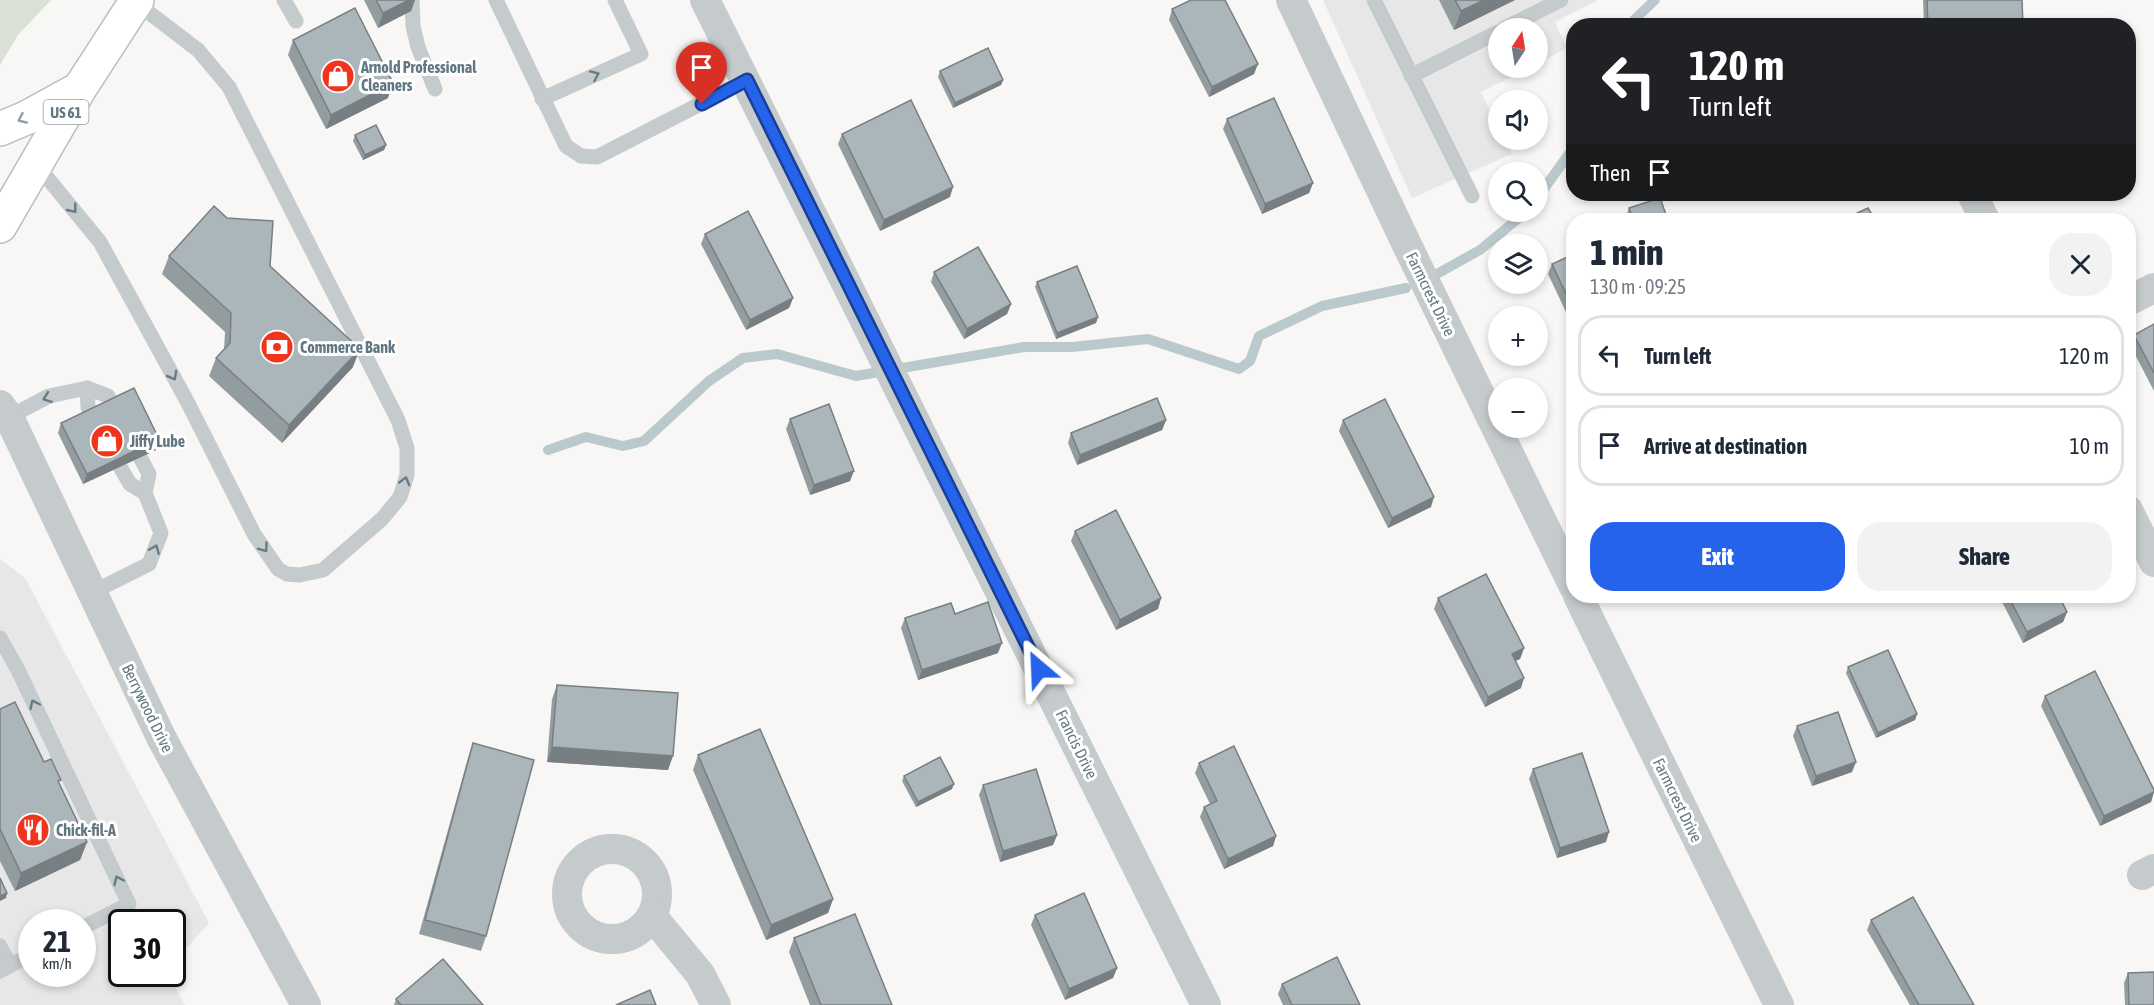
<!DOCTYPE html>
<meta charset="utf-8">
<style>
:root{--surface:#fff;--page:#f2f2f3;--text:#1f2937;--muted:#747a83;--line:#e0e1e3;--accent:#2563eb}
body{margin:0;font-family:"Asap Condensed",sans-serif;background:var(--page);color:var(--text);height:100vh;display:flex;flex-direction:column;font-size:22px;white-space:nowrap}
*{box-sizing:border-box;margin:0}
p{font-size:20px;color:var(--muted)}
.icon{flex:none;width:33px;height:33px;fill:none;stroke:currentColor;stroke-width:2;stroke-linecap:round;stroke-linejoin:round}
.map{position:relative;flex:1;overflow:hidden}
.drawer{position:absolute;left:1566px;top:213px;width:570px;height:390px;display:flex;flex-direction:column;background:var(--surface);border-radius:24px;box-shadow:0 3px 9px #0003}
.drawer>*{flex:none}
.banner{position:absolute;left:1566px;top:18px;width:570px;height:183px;border-radius:24px;box-shadow:0 3px 9px #0003;background:#202124;color:#fff;overflow:hidden}
.needle{width:39px;rotate:12deg}
.controls{position:absolute;left:1488px;top:18px;display:grid;gap:12px}
.controls a{display:grid;place-items:center;width:60px;height:60px;border-radius:50%;background:var(--surface);box-shadow:0 3px 9px #0003;font-size:30px}
.speed{position:absolute;left:18px;top:909px;display:flex;gap:12px;font-size:30px;font-weight:700;text-align:center}
.speed>*{display:grid;place-content:center;width:78px;height:78px;border-radius:50%;background:var(--surface);box-shadow:0 3px 9px #0003;line-height:1}
.speed small{font-size:15px;font-weight:400}
.speed .limit{border:3px solid #111;border-radius:9px;background:#fff;color:#111}
.pin{position:absolute;display:grid;place-items:center;width:51px;height:51px;color:#fff;margin:-62px -26px;border-radius:50% 50% 50% 0;rotate:-45deg;box-shadow:0 0 6px #0007}
.pin .icon{rotate:45deg}
.me{position:absolute;width:66px;margin:-33px;rotate:334deg;stroke-linejoin:round;filter:drop-shadow(0 0 4px #0008)}
.turn{display:flex;align-items:center;gap:21px;height:126px;padding:0 24px;font-size:27px}
.turn .icon{width:78px;height:78px;stroke-width:2.5}
.turn b{display:block;font-size:42px;line-height:51px}
.then{display:flex;align-items:center;height:57px;padding:0 24px;background:#0003;gap:12px;font-size:22px}
.round{display:grid;place-items:center;flex:none;width:63px;height:63px;border-radius:24px;background:var(--page)}
.overview{display:flex;align-items:center;justify-content:space-between;height:102px;padding:0 24px}
h1{font-size:36px;font-weight:800;line-height:45px}
.action{display:flex;gap:12px;margin-top:auto;padding:12px 24px}
.action a{flex:1;height:69px;border-radius:24px;background:var(--accent);color:#fff;font-size:24px;font-weight:800;line-height:69px;text-align:center}
.action a+a{background:var(--page);color:var(--text)}
ul{padding:0;list-style:none}
li{display:flex;align-items:center;gap:18px;height:81px;margin:0 12px 9px;padding:0 12px;border:3px solid var(--line);border-radius:24px}
li div{flex:1}
li b{display:block;font-size:22px}
li em{font-style:normal}
.map>svg:first-child{display:block}
</style>
<div class="map">
<svg width="2154" height="1005" viewBox="0 0 2154 1005">
<rect width="100%" height="100%" fill="#f8f7f5"/>
<!-- built -->
<g fill="#e6e7e6" fill-rule="evenodd">
<path d="M 1323,0 L 1599,0 L 1555,22 L 1567,48 L 1538,63 L 1538,28 L 1498,28 L 1498,68 L 1529,68 L 1481,92 L 1498,128 L 1498,140 L 1504,140 L 1512,154 L 1412,198 Z"/>
<path d="M 0,559 L 25,578 L 209,923 L 173,963 L 172,922 L 122,922 L 122,974 L 168,974 L 185,1005 L 0,1005 ZM 32,922 L 82,922 L 82,974 L 32,974 Z"/>
</g>
<!-- green -->
<path fill="#dae0d5" d="M 0,0 L 51,0 L 18,35 L 0,65 Z"/>
<g fill="none" stroke-linecap="round" stroke-linejoin="round">
<!-- stream -->
<g stroke="#bacacc" stroke-width="10">
<path d="M 1632,26 L 1634,20 L 1655,0"/>
<path d="M 1538,197 L 1574,147"/>
<path d="M 1435,275 L 1480,250 L 1526,212"/>
<path d="M 548,450 L 586,437 L 623,446 L 644,441 L 709,381 L 743,358 L 777,354 L 856,376 L 1024,347 L 1072,347 L 1148,339 L 1239,369 L 1250,361 L 1259,336 L 1322,306 L 1406,288"/>
</g>
<!-- primary casing -->
<g stroke="#b8bdc0" stroke-width="36">
<g id="primary">
<path d="M 0,129 L 26,118 L 79,89"/>
<path d="M 0,226 L 80,88 L 137,0"/>
</g>
</g>
<!-- service -->
<g stroke="#c5cacd" stroke-width="15">
<path d="M 284,0 L 296,21"/>
<path d="M 412,0 L 413,26 L 418,47 L 435,89"/>
<path d="M 496,0 L 566,146 L 581,156 L 597,157 L 747,80"/>
<path d="M 1374,0 L 1472,196"/>
<path d="M 1505,28 L 1561,0"/>
<path d="M 1411,76 L 1498,32"/>
<path d="M 542,99 L 641,54 L 615,0"/>
<path d="M 36,164 L 100,242 L 188,403 L 254,534 L 278,569 L 287,574 L 300,575 L 323,570 L 382,519 L 400,497 L 407,475 L 407,448 L 398,420 L 229,87 L 198,50 L 135,2"/>
<path d="M 87,388 L 88,407 L 93,416"/>
<path d="M 9,417 L 49,396 L 87,388 L 108,396 L 113,406"/>
<path d="M 120,467 L 130,484 L 145,493"/>
<path d="M 93,592 L 149,564 L 161,533 L 145,493 L 149,474 L 140,457"/>
<path d="M 0,638 L 18,670 L 129,904 L 82,928"/>
<path d="M 0,946 L 10,965"/>
<path d="M 0,971 L 32,954"/>
</g>
<!-- minor -->
<g stroke="#c5cacd" stroke-width="30">
<path d="M 705,0 L 1206,1005"/>
<path d="M 1291,0 L 1407,245 L 1574,587"/>
<path d="M 1972,194 L 1985,220"/>
<path d="M 2128,301 L 2154,288"/>
<path d="M 0,405 L 9,417 L 161,737 L 306,1005"/>
<path d="M 2128,510 L 2154,562"/>
<path d="M 1578,596 L 1779,1005"/>
<circle cx="612" cy="894" r="45"/>
<path d="M 2142,875 L 2154,869"/>
<path d="M 652,916 L 700,974 L 716,1005"/>
</g>
<!-- primary -->
<use href="#primary" stroke="#fff" stroke-width="33"/>
</g>
<!-- wall -->
<g fill="#939da0">
<path d="M 364,0 L 415,0 L 411,11 L 378,28 Z"/>
<path d="M 1439,0 L 1515,0 L 1454,30 Z"/>
<path d="M 1923,0 L 2022,0 L 2023,26 L 1924,26 Z"/>
<path d="M 1172,9 L 1254,74 L 1209,97 L 1169,20 Z"/>
<path d="M 293,40 L 388,98 L 326,129 L 288,55 Z"/>
<path d="M 940,71 L 1003,80 L 1001,85 L 953,108 L 938,77 Z"/>
<path d="M 1227,119 L 1313,183 L 1309,193 L 1262,214 L 1223,129 Z"/>
<path d="M 842,134 L 950,197 L 880,231 L 838,144 Z"/>
<path d="M 355,135 L 386,145 L 384,150 L 363,160 L 353,141 Z"/>
<path d="M 1629,208 L 1668,220 L 1629,220 L 1627,213 Z"/>
<path d="M 705,234 L 793,298 L 789,308 L 746,330 L 701,244 Z"/>
<path d="M 1574,254 L 1574,329 L 1548,274 L 1552,264 Z"/>
<path d="M 169,256 L 270,266 L 353,367 L 282,443 L 209,376 L 216,358 L 224,350 L 225,332 L 162,274 Z"/>
<path d="M 934,272 L 1011,304 L 1007,314 L 964,339 L 931,282 Z"/>
<path d="M 1037,282 L 1098,317 L 1096,323 L 1056,339 L 1035,287 Z"/>
<path d="M 2154,324 L 2154,391 L 2130,345 L 2134,335 Z"/>
<path d="M 790,419 L 850,481 L 810,495 L 786,429 Z"/>
<path d="M 1166,420 L 1162,430 L 1077,465 L 1068,443 L 1071,433 Z"/>
<path d="M 1343,420 L 1431,507 L 1388,528 L 1339,431 Z"/>
<path d="M 61,423 L 159,439 L 156,450 L 83,484 L 58,433 Z"/>
<path d="M 1075,531 L 1161,598 L 1158,609 L 1116,630 L 1071,541 Z"/>
<path d="M 1999,596 L 2059,596 L 2067,612 L 2063,622 L 2023,643 Z"/>
<path d="M 1438,598 L 1524,648 L 1520,659 L 1515,661 L 1521,688 L 1485,707 L 1434,609 Z"/>
<path d="M 955,614 L 998,653 L 918,680 L 901,628 L 905,618 Z"/>
<path d="M 1848,667 L 1917,714 L 1915,720 L 1876,738 L 1846,673 Z"/>
<path d="M 557,685 L 668,770 L 547,762 L 552,699 Z"/>
<path d="M 2045,696 L 2154,790 L 2151,802 L 2100,826 L 2041,706 Z"/>
<path d="M 0,709 L 44,762 L 60,785 L 87,842 L 80,860 L 15,891 L 0,861 Z"/>
<path d="M 1797,726 L 1852,772 L 1812,786 L 1793,736 Z"/>
<path d="M 473,743 L 486,936 L 481,951 L 419,934 L 468,758 Z"/>
<path d="M 698,755 L 833,899 L 828,913 L 766,940 L 693,770 Z"/>
<path d="M 1199,763 L 1276,836 L 1273,846 L 1224,869 L 1200,817 L 1204,807 L 1210,804 L 1195,773 Z"/>
<path d="M 1533,769 L 1606,842 L 1557,858 L 1529,779 Z"/>
<path d="M 904,776 L 952,789 L 916,807 L 902,781 Z"/>
<path d="M 983,785 L 1057,835 L 1053,845 L 1000,862 L 979,795 Z"/>
<path d="M 1035,915 L 1117,968 L 1113,978 L 1065,1000 L 1031,925 Z"/>
<path d="M 1871,920 L 1974,1005 L 1910,1005 L 1867,930 Z"/>
<path d="M 794,938 L 892,1005 L 810,1005 L 789,952 Z"/>
<path d="M 2128,973 L 2154,1005 L 2125,1005 L 2124,983 Z"/>
<path d="M 1282,984 L 1360,1005 L 1283,1005 L 1278,994 Z"/>
<path d="M 396,999 L 483,1005 L 394,1005 Z"/>
</g>
<!-- shaded-wall -->
<g fill="#787f82">
<path d="M 409,0 L 415,0 L 411,11 L 378,28 L 383,13 Z"/>
<path d="M 1484,0 L 1515,0 L 1454,30 L 1461,11 Z"/>
<path d="M 1258,64 L 1254,74 L 1209,97 L 1212,87 Z"/>
<path d="M 1003,80 L 1001,85 L 953,108 L 955,103 Z"/>
<path d="M 393,83 L 388,98 L 326,129 L 331,115 Z"/>
<path d="M 386,145 L 384,150 L 363,160 L 365,155 Z"/>
<path d="M 1313,183 L 1309,193 L 1262,214 L 1265,204 Z"/>
<path d="M 953,187 L 950,197 L 880,231 L 884,220 Z"/>
<path d="M 793,298 L 789,308 L 746,330 L 750,320 Z"/>
<path d="M 1011,304 L 1007,314 L 964,339 L 967,329 Z"/>
<path d="M 1098,317 L 1096,323 L 1056,339 L 1057,333 Z"/>
<path d="M 360,349 L 353,367 L 282,443 L 289,425 Z"/>
<path d="M 1166,420 L 1162,430 L 1077,465 L 1080,455 Z"/>
<path d="M 159,439 L 156,450 L 83,484 L 87,474 Z"/>
<path d="M 854,471 L 850,481 L 810,495 L 814,485 Z"/>
<path d="M 1434,497 L 1431,507 L 1388,528 L 1392,518 Z"/>
<path d="M 1161,598 L 1158,609 L 1116,630 L 1120,620 Z"/>
<path d="M 2067,612 L 2063,622 L 2023,643 L 2027,632 Z"/>
<path d="M 1002,643 L 998,653 L 918,680 L 922,670 Z"/>
<path d="M 1524,648 L 1520,659 L 1508,664 L 1512,654 Z"/>
<path d="M 1524,678 L 1521,688 L 1485,707 L 1488,697 Z"/>
<path d="M 1917,714 L 1915,720 L 1876,738 L 1878,733 Z"/>
<path d="M 552,747 L 673,756 L 668,770 L 547,762 Z"/>
<path d="M 1856,762 L 1852,772 L 1812,786 L 1816,776 Z"/>
<path d="M 954,784 L 952,789 L 916,807 L 918,802 Z"/>
<path d="M 2154,792 L 2151,802 L 2100,826 L 2104,816 Z"/>
<path d="M 1609,832 L 1606,842 L 1557,858 L 1560,848 Z"/>
<path d="M 1057,835 L 1053,845 L 1000,862 L 1003,851 Z"/>
<path d="M 1276,836 L 1273,846 L 1224,869 L 1228,859 Z"/>
<path d="M 87,842 L 80,860 L 15,891 L 21,873 Z"/>
<path d="M 7,893 L 6,898 L 0,901 L 0,896 Z"/>
<path d="M 833,899 L 828,913 L 766,940 L 771,925 Z"/>
<path d="M 1117,968 L 1113,978 L 1065,1000 L 1069,989 Z"/>
</g>
<!-- building -->
<g fill="#abb6ba" stroke="#787f82" stroke-width="1.5">
<path d="M 376,0 L 409,0 L 383,13 Z"/>
<path d="M 1191,0 L 1225,0 L 1258,64 L 1212,87 L 1172,9 Z"/>
<path d="M 1455,0 L 1484,0 L 1461,11 Z"/>
<path d="M 1927,0 L 2022,0 L 2023,26 L 1928,26 Z"/>
<path d="M 355,8 L 393,83 L 331,115 L 293,40 Z"/>
<path d="M 988,48 L 1003,80 L 955,103 L 940,71 Z"/>
<path d="M 1274,98 L 1313,183 L 1265,204 L 1227,119 Z"/>
<path d="M 911,100 L 953,187 L 884,220 L 842,134 Z"/>
<path d="M 376,125 L 386,145 L 365,155 L 355,135 Z"/>
<path d="M 1660,198 L 1668,220 L 1633,220 L 1629,208 Z"/>
<path d="M 214,206 L 227,218 L 273,221 L 270,266 L 360,349 L 289,425 L 216,358 L 230,343 L 231,313 L 169,256 Z"/>
<path d="M 1868,208 L 1875,220 L 1842,220 Z"/>
<path d="M 748,211 L 793,298 L 750,320 L 705,234 Z"/>
<path d="M 978,247 L 1011,304 L 967,329 L 934,272 Z"/>
<path d="M 1574,254 L 1574,311 L 1552,264 Z"/>
<path d="M 1077,266 L 1098,317 L 1057,333 L 1037,282 Z"/>
<path d="M 2154,324 L 2154,373 L 2134,335 Z"/>
<path d="M 134,388 L 159,439 L 87,474 L 61,423 Z"/>
<path d="M 1157,398 L 1166,420 L 1080,455 L 1071,433 Z"/>
<path d="M 1385,399 L 1434,497 L 1392,518 L 1343,420 Z"/>
<path d="M 829,404 L 854,471 L 814,485 L 790,419 Z"/>
<path d="M 1116,510 L 1161,598 L 1120,620 L 1075,531 Z"/>
<path d="M 1486,574 L 1524,648 L 1512,654 L 1524,678 L 1488,697 L 1438,598 Z"/>
<path d="M 2008,596 L 2059,596 L 2067,612 L 2027,632 Z"/>
<path d="M 988,602 L 1002,643 L 922,670 L 905,618 L 951,603 L 955,614 Z"/>
<path d="M 1888,650 L 1917,714 L 1878,733 L 1848,667 Z"/>
<path d="M 2095,671 L 2154,790 L 2154,792 L 2104,816 L 2045,696 Z"/>
<path d="M 557,685 L 678,693 L 673,756 L 552,747 Z"/>
<path d="M 15,702 L 44,762 L 51,759 L 61,780 L 58,781 L 87,842 L 21,873 L 0,829 L 0,709 Z"/>
<path d="M 1838,712 L 1856,762 L 1816,776 L 1797,726 Z"/>
<path d="M 760,729 L 833,899 L 771,925 L 698,755 Z"/>
<path d="M 473,743 L 534,760 L 486,936 L 425,920 Z"/>
<path d="M 1234,746 L 1276,836 L 1228,859 L 1204,807 L 1217,801 L 1199,763 Z"/>
<path d="M 1582,753 L 1609,832 L 1560,848 L 1533,769 Z"/>
<path d="M 940,757 L 954,784 L 918,802 L 904,776 Z"/>
<path d="M 1036,769 L 1057,835 L 1003,851 L 983,785 Z"/>
<path d="M 0,878 L 7,893 L 0,896 Z"/>
<path d="M 1084,893 L 1117,968 L 1069,989 L 1035,915 Z"/>
<path d="M 1913,897 L 1974,1005 L 1919,1005 L 1871,920 Z"/>
<path d="M 855,914 L 892,1005 L 821,1005 L 794,938 Z"/>
<path d="M 1337,957 L 1360,1005 L 1292,1005 L 1282,984 Z"/>
<path d="M 443,959 L 483,1005 L 401,1005 L 396,999 Z"/>
<path d="M 2154,972 L 2154,1005 L 2129,1005 L 2128,973 Z"/>
<path d="M 650,990 L 656,1005 L 616,1005 Z"/>
</g>
<!-- one-way arrows -->
<defs><path id="oneway-chevron" d="M-2-3.5L2.5 0L-2 3.5" fill="none" stroke-width="1.6" stroke-linecap="round" stroke-linejoin="round" transform="scale(1.5)"/></defs>
<g stroke="#667b86">
<use href="#oneway-chevron" transform="translate(595 75) rotate(-24)"/>
<use href="#oneway-chevron" transform="translate(73 209) rotate(51)"/>
<use href="#oneway-chevron" transform="translate(173 376) rotate(61)"/>
<use href="#oneway-chevron" transform="translate(47 398) rotate(160)"/>
<use href="#oneway-chevron" transform="translate(405 481) rotate(-75)"/>
<use href="#oneway-chevron" transform="translate(264 548) rotate(54)"/>
<use href="#oneway-chevron" transform="translate(155 549) rotate(-68)"/>
<use href="#oneway-chevron" transform="translate(34 704) rotate(-115)"/>
<use href="#oneway-chevron" transform="translate(118 880) rotate(-115)"/>
</g>
<use stroke="#90a0a8" href="#oneway-chevron" transform="translate(22 119) rotate(156)"/>
<g fill="none" stroke-linecap="round" stroke-linejoin="round">
<!-- route casing -->
<g stroke="#184099" stroke-width="15">
<path id="route" d="M 702,104 L 747,80 L 1039,669"/>
</g>
<!-- route -->
<use href="#route" stroke="#2563eb" stroke-width="10"/>
</g>
<!-- icons -->
<defs>
<g id="shop-disc" transform="scale(1.725)"><circle r="9.5" fill="#ef361d" stroke="#fff"/><path d="M-5-2.5h2.3a2.7 3.5 0 0 1 5.4 0H5L5.5 6h-11ZM-1.5-2.5h3a1.5 2.3 0 0 0-3 0Z" fill="#fff"/></g>
<g id="bank-disc" transform="scale(1.725)"><circle r="9.5" fill="#ef361d" stroke="#fff"/><path d="M-6-4H6V4H-6ZM0-2.3a2.3 2.3 0 1 0 0 4.6a2.3 2.3 0 1 0 0-4.6Z" fill="#fff"/></g>
<g id="restaurant-disc" transform="scale(1.725)"><circle r="9.5" fill="#ef361d" stroke="#fff"/><path d="M-5-6h1v4h1v-4h1v4h1v-4h1v5L-1.5 .5V6h-2V.5L-5-1ZM5-6V6H3V1.5H1.5Q1.5-4 5-6Z" fill="#fff"/></g>
</defs>
<g fill-rule="evenodd">
<use href="#shop-disc" x="338" y="76"/>
<use href="#bank-disc" x="277" y="347"/>
<use href="#shop-disc" x="107" y="441"/>
<use href="#restaurant-disc" x="33" y="830"/>
</g>
<g text-anchor="middle" dominant-baseline="central" stroke-width="6" stroke-linejoin="round" paint-order="stroke">
<!-- shield labels -->
<rect fill="#fff" stroke="#90a0a8" stroke-width="1.5" x="43.5" y="100" width="45" height="24" rx="4.5"/>
<g font-size="15" font-weight="bold" fill="#617782">
<text x="66" y="112">US 61</text>
</g>
<!-- poi labels -->
<g font-size="16" font-weight="bold" fill="#617782" stroke="#fff" text-anchor="start">
<text x="361" y="67">Arnold Professional<tspan x="361" dy="18">Cleaners</tspan></text>
<text x="300" y="347">Commerce Bank</text>
<text x="130" y="441">Jiffy Lube</text>
<text x="56" y="830">Chick-fil-A</text>
</g>
<!-- street labels -->
<g font-size="16" fill="#617782" stroke="#fff">
<text transform="translate(1431 294) rotate(64)">Farmcrest Drive</text>
<text transform="translate(148 708) rotate(64)">Berrywood Drive</text>
<text transform="translate(1077 744) rotate(64)">Francis Drive</text>
<text transform="translate(1678 800) rotate(64)">Farmcrest Drive</text>
</g>
</g>
</svg>
<div class="controls">
<a><svg class="needle" viewBox="-14 -14 28 28"><path d="M0-13l5 13h-10z" fill="#e53935"/><path d="M0 13l5-13h-10z" fill="#747a83"/></svg></a>
<a><svg class="icon" aria-label="sound" viewBox="0 0 24 24"><path d="M4 9h4l5-4v14l-5-4H4zM17 9q2 3 0 6"/></svg></a>
<a><svg class="icon" aria-label="search" viewBox="0 0 24 24"><circle cx="10" cy="10" r="6"/><path d="M15 15l6 6"/></svg></a>
<a><svg class="icon" aria-label="layers" viewBox="0 0 24 24"><path d="M12 4l9 5-9 5-9-5zM3 14l9 5 9-5"/></svg></a>
<a>+</a>
<a>−</a>
</div>
<div class="speed"><div>21<small>km/h</small></div><div class="limit">30</div></div>
<div class="pin" style="left:702px;top:104px;background:#d93025"><svg class="icon" aria-label="arrive" viewBox="0 0 24 24"><path d="M6 21V4h12l-3 4 3 4H6"/></svg></div>
<svg class="me" style="left:1039px;top:669px" viewBox="-20 -20 40 40"><path d="M0-17L14 15 0 8-14 15z" fill="#2563eb" stroke="#fff" stroke-width="4"/></svg>
<div class="banner">
<div class="turn"><svg class="icon" aria-label="left" viewBox="0 0 24 24"><path d="M17 20v-9H6M10 6l-5 5 5 5"/></svg><div><b>120 m</b>Turn left</div></div>
<div class="then">Then<svg class="icon" aria-label="arrive" viewBox="0 0 24 24"><path d="M6 21V4h12l-3 4 3 4H6"/></svg></div>
</div>
<section class="drawer">
<div class="overview"><div><h1>1 min</h1><p>130 m · 09:25</p></div><a class="round"><svg class="icon" aria-label="close" viewBox="0 0 24 24"><path d="M6 6l12 12M18 6L6 18"/></svg></a></div>
<ul>
<li><svg class="icon" aria-label="left" viewBox="0 0 24 24"><path d="M17 20v-9H6M10 6l-5 5 5 5"/></svg><div><b>Turn left</b></div><em>120 m</em></li>
<li><svg class="icon" aria-label="arrive" viewBox="0 0 24 24"><path d="M6 21V4h12l-3 4 3 4H6"/></svg><div><b>Arrive at destination</b></div><em>10 m</em></li>
</ul>
<div class="action"><a>Exit</a><a>Share</a></div>
</section>
</div>
